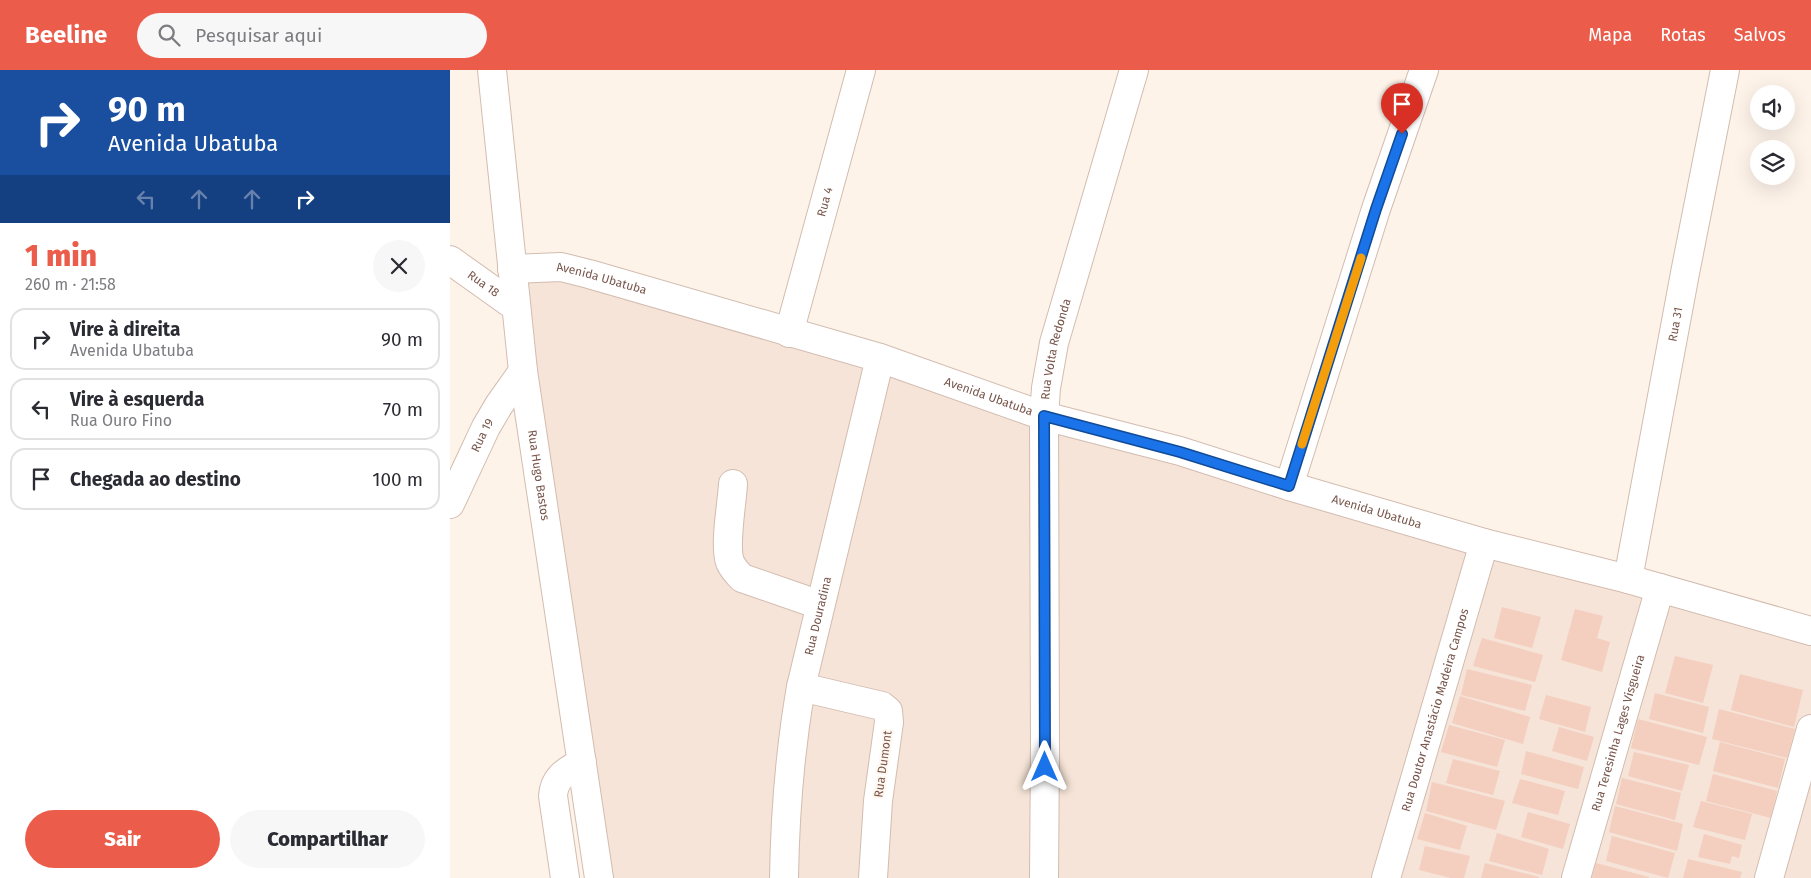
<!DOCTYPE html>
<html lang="pt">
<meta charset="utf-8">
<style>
:root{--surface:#fff;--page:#f7f7f7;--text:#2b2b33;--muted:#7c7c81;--line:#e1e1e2;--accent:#eb5c4b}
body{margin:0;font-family:"Fira Sans",sans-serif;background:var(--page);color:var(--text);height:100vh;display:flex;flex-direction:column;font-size:19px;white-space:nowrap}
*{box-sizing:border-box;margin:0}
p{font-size:16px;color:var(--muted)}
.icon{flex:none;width:28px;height:28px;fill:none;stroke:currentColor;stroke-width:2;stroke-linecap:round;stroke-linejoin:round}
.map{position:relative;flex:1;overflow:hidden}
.details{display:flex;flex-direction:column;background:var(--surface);width:450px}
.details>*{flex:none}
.banner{background:#1a4fa0;color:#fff;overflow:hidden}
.buttons{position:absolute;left:1300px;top:15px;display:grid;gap:10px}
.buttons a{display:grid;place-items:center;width:45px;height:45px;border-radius:50%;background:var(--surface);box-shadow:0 5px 20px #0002;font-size:25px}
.pin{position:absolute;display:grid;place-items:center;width:42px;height:42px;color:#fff;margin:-51px -21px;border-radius:50% 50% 50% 0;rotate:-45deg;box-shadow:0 0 5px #0007}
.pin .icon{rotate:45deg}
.me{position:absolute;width:55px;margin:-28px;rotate:0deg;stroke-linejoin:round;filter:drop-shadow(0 0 4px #0008)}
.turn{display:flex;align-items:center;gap:18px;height:105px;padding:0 25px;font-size:22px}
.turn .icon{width:65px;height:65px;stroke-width:2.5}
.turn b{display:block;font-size:35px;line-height:42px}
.lanes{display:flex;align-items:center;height:48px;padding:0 25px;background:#0003;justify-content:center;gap:25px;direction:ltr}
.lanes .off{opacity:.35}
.round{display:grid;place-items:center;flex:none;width:52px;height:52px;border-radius:26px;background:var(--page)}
.overview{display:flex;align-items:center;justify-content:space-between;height:85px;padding:0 25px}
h1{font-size:30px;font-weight:800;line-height:38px;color:var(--accent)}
.button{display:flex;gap:10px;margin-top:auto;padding:10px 25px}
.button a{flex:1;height:58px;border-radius:30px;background:var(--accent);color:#fff;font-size:20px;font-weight:800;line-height:58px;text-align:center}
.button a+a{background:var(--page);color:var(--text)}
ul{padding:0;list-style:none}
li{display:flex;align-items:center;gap:15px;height:62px;margin:0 10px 8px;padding:0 15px;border:2px solid var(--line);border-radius:15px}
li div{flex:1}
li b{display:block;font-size:19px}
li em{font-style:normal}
header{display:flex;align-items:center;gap:30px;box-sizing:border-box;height:70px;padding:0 25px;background:var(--accent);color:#fff}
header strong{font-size:24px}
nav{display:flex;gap:28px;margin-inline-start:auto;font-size:18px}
.search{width:350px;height:45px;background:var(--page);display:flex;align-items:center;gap:12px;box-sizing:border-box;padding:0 18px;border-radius:28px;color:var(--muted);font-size:19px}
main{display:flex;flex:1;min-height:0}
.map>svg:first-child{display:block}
</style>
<header>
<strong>Beeline</strong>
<div class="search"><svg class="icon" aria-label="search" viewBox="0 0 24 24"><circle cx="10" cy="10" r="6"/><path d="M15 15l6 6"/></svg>Pesquisar aqui</div>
<nav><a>Mapa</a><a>Rotas</a><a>Salvos</a></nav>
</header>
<main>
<section class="details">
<div class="banner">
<div class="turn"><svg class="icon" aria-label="right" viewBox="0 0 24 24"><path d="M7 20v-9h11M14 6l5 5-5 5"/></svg><div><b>90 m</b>Avenida Ubatuba</div></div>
<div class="lanes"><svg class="icon off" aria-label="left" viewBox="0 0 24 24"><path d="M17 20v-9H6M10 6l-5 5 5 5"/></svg><svg class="icon off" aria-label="ahead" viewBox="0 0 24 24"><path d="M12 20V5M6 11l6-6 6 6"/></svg><svg class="icon off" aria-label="ahead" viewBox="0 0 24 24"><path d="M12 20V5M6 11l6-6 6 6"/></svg><svg class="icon" aria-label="right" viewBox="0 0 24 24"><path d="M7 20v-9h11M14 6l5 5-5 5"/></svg></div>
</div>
<div class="overview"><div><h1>1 min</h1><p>260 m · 21:58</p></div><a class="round"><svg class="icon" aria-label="close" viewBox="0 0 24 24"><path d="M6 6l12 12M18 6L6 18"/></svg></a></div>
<ul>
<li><svg class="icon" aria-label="right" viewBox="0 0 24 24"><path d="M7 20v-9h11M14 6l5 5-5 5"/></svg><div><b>Vire à direita</b><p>Avenida Ubatuba</p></div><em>90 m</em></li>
<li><svg class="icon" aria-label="left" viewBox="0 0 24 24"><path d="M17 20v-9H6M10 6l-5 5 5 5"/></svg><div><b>Vire à esquerda</b><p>Rua Ouro Fino</p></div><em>70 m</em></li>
<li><svg class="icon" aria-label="arrive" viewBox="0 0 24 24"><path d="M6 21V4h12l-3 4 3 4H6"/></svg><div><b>Chegada ao destino</b></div><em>100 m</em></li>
</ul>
<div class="button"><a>Sair</a><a>Compartilhar</a></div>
</section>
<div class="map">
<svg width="1361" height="808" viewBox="0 0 1361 808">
<rect width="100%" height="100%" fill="#fdf3e9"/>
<!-- residential -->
<path fill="#f5e4d7" d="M 111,197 L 1361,561 L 1361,808 L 149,808 L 61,211 Z"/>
<!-- building -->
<g fill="#f4cebf">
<path d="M 1052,537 L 1091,547 L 1082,578 L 1044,568 Z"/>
<path d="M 1125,539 L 1153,546 L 1147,568 L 1160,572 L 1152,602 L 1111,590 Z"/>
<path d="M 1032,568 L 1093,585 L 1085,612 L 1023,596 Z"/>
<path d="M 1225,586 L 1263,595 L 1253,633 L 1215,623 Z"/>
<path d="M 1017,599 L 1082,615 L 1075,641 L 1011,625 Z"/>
<path d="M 1290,604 L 1353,620 L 1344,657 L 1281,640 Z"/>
<path d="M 1205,623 L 1259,637 L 1253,663 L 1199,649 Z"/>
<path d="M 1096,625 L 1141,637 L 1135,662 L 1089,649 Z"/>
<path d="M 1010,626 L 1080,647 L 1073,674 L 1002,653 Z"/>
<path d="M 1269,639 L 1345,659 L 1337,688 L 1262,669 Z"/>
<path d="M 1188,649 L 1257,667 L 1249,695 L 1181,678 Z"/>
<path d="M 999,655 L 1055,670 L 1047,697 L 991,682 Z"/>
<path d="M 1109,657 L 1144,667 L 1137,691 L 1102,681 Z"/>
<path d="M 1270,672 L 1335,689 L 1328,718 L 1263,701 Z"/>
<path d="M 1076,681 L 1134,697 L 1128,719 L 1071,704 Z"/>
<path d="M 1184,682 L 1239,695 L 1232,721 L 1178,706 Z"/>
<path d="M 1003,689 L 1050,701 L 1043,725 L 996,713 Z"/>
<path d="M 1263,704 L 1327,721 L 1321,748 L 1256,731 Z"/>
<path d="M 1172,708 L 1231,723 L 1225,750 L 1166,734 Z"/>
<path d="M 1070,709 L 1115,721 L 1108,745 L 1062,733 Z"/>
<path d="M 982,712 L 1055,731 L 1046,760 L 976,741 Z"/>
<path d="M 1251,731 L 1302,744 L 1295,770 L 1243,757 Z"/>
<path d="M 1165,736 L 1233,754 L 1227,781 L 1159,762 Z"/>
<path d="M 1078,742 L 1120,754 L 1113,779 L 1071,767 Z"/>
<path d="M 975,743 L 1017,756 L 1010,780 L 967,769 Z"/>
<path d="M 1047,763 L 1099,779 L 1092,805 L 1039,791 Z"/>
<path d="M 1254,764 L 1292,775 L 1289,788 L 1282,786 L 1280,794 L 1248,787 Z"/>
<path d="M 1162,766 L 1225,783 L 1218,808 L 1156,791 Z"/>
<path d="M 975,776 L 1020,786 L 1014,808 L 1001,808 L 969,800 Z"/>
<path d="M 1238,789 L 1292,802 L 1290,808 L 1233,808 Z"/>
<path d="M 1035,793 L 1089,807 L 1089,808 L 1031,808 Z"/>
<path d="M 1146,793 L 1199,807 L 1199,808 L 1142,808 Z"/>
</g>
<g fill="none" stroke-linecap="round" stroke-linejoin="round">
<!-- minor casing -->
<g stroke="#d3bcb0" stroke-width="30">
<g id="minor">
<path id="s1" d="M 0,190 L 66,237"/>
<path id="s2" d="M 62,199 L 111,197 L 139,204 L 430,288 L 594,346 L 730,381 L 839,416 L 1034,473 L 1178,509 L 1361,561"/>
<path id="s3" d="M 339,263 L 411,0"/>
<path d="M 283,414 C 282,434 274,475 280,492 C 283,499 288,504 292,508 L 370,535"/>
<path d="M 839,416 L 926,139 L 974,0"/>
<path id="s4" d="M 0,434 L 36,357 L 49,335 L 73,301"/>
<path id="s5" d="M 1178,509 L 1235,203 L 1275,0"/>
<path d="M 351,617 L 432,636 L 438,641 L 439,652 L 428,731 L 423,808"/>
<path id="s6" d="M 334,808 C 335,744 340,680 351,617 L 430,288"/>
<path id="s7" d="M 594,808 L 595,678 L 594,346 L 596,318 L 604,273 L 684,0"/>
<path id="s8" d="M 936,808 L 1034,473"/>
<path id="s9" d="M 1126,808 L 1210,518"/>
<path d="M 1319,808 L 1361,659"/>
</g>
</g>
<!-- tertiary casing -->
<g stroke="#d3bcb0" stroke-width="30">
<g id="tertiary">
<path id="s10" d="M 42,0 L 73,301 L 149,808"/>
<path d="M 115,808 L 103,726 C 104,707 117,701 132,692"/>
</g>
</g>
<!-- minor -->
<use href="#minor" stroke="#fff" stroke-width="28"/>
<!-- tertiary -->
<use href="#tertiary" stroke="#fff" stroke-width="28"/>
</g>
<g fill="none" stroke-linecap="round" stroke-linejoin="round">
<!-- route casing -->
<g stroke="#114b97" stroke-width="12">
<path id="route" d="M 595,697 L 594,346 L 730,382 L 839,416 L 926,139 L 952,64"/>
</g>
<!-- route -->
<use href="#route" stroke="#1a73e8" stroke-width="9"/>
<!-- slow -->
<path stroke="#f59e0b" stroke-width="9" d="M 852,374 L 911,188"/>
</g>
<g text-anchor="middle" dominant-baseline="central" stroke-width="4.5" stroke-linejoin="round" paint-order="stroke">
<!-- street labels -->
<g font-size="12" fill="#79564b" stroke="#fff8f0">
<text stroke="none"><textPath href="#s3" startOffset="136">Rua 4</textPath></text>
<text stroke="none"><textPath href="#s2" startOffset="91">Avenida Ubatuba</textPath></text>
<text stroke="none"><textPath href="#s1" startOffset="41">Rua 18</textPath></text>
<text stroke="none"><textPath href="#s5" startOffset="259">Rua 31</textPath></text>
<text stroke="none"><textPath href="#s7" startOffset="530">Rua Volta Redonda</textPath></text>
<text stroke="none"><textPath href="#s2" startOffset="496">Avenida Ubatuba</textPath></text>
<text stroke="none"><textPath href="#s4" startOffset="76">Rua 19</textPath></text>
<text stroke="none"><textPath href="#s10" startOffset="408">Rua Hugo Bastos</textPath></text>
<text stroke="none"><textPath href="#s2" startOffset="901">Avenida Ubatuba</textPath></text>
<text stroke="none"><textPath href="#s6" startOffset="265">Rua Douradina</textPath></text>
<text stroke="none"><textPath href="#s8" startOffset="175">Rua Doutor Anastácio Madeira Campos</textPath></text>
<text stroke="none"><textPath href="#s9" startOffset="151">Rua Teresinha Lages Visgueira</textPath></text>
<text transform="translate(433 694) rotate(-82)">Rua Dumont</text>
</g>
</g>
</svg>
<div class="buttons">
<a><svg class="icon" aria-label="sound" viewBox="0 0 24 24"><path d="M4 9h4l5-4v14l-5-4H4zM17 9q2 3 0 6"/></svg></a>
<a><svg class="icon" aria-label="layers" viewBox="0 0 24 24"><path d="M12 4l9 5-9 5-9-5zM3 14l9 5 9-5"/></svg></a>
</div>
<div class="pin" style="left:952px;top:64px;background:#d93025"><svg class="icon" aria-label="arrive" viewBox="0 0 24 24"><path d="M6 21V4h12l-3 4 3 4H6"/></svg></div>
<svg class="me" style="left:595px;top:697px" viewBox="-20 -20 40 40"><path d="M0-17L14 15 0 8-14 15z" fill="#1a73e8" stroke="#fff" stroke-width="4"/></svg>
</div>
</main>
